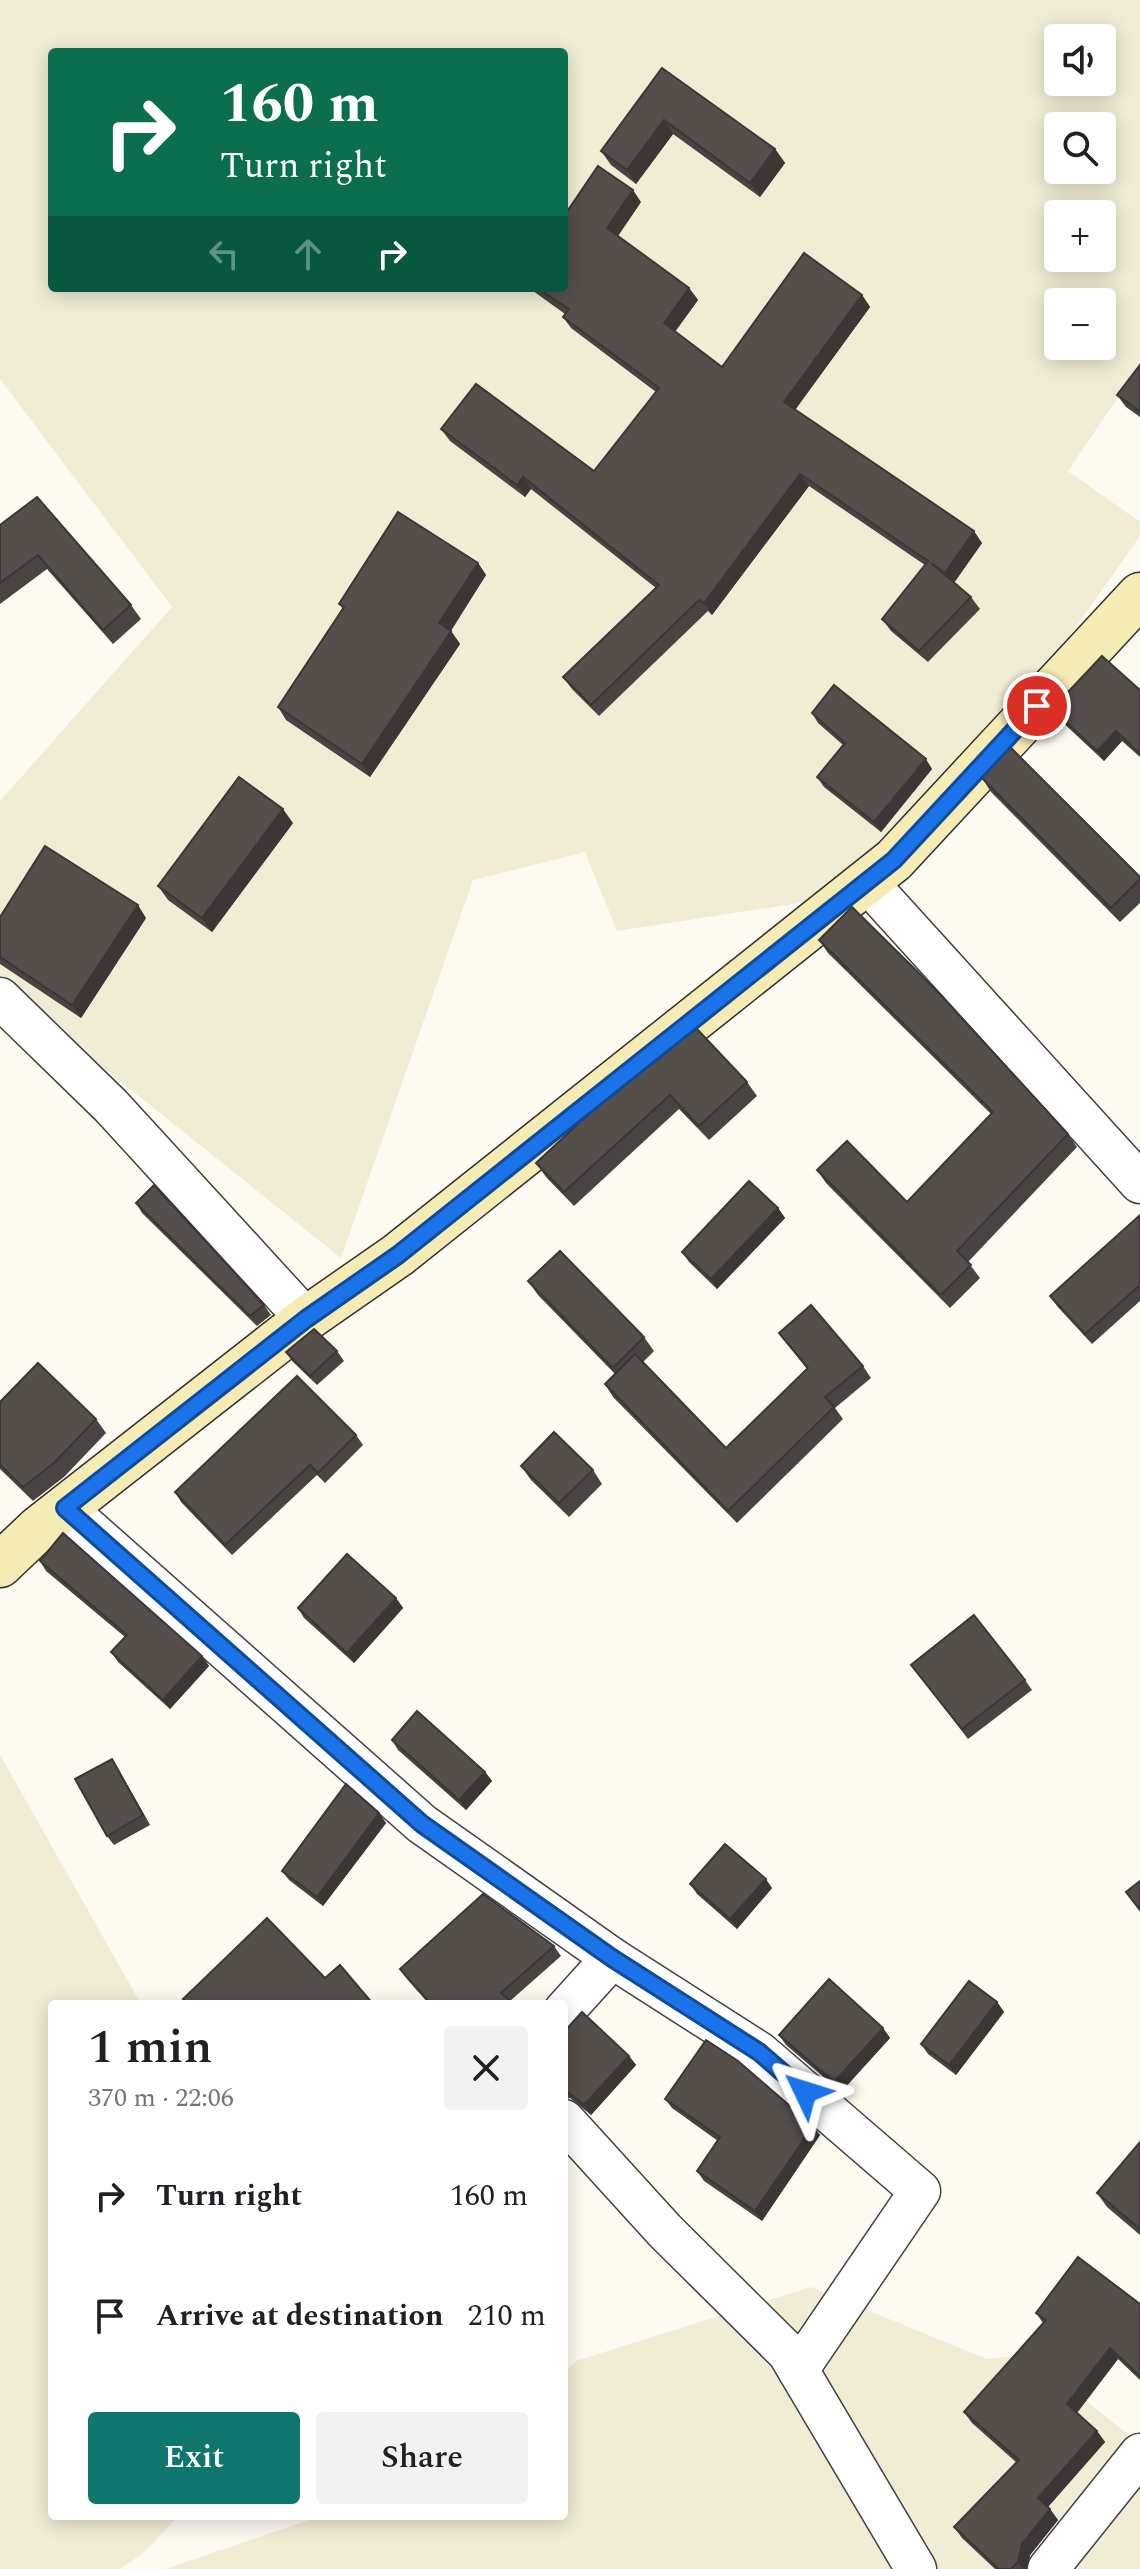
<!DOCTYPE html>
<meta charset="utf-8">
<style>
:root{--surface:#fff;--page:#f2f2f2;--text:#202124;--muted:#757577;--accent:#0f766e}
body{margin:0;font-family:Spectral,serif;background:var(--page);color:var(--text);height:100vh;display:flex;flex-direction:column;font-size:30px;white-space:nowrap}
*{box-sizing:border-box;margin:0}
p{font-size:26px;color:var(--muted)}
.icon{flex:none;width:44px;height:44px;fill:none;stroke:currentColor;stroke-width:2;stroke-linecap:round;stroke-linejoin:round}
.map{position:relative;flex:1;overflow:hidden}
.side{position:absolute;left:48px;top:2000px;width:520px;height:520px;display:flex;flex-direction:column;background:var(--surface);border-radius:8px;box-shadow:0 4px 20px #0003}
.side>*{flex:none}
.banner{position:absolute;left:48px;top:48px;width:520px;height:244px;border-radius:8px;box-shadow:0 4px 20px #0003;background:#0b6e4f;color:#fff;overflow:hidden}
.controls{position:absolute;left:1044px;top:24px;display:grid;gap:16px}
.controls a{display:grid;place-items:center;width:72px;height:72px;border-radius:8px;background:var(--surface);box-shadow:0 4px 20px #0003;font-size:40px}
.pin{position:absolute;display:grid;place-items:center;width:68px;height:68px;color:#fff;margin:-34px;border:4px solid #fff;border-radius:50%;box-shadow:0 2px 8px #0007}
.me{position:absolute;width:88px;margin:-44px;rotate:311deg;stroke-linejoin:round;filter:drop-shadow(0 0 6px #0008)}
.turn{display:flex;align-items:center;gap:28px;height:168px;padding:0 40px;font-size:36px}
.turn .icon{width:104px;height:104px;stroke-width:2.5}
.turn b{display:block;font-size:56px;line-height:68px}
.lanes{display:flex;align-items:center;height:76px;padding:0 40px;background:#0003;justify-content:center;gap:40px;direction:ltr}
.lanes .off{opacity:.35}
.round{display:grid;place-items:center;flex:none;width:84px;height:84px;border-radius:8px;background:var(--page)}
.head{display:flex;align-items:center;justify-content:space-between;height:136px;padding:0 40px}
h1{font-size:48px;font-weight:600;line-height:60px}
.primary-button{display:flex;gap:16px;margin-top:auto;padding:16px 40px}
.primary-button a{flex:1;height:92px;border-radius:8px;background:var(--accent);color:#fff;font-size:32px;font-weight:600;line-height:92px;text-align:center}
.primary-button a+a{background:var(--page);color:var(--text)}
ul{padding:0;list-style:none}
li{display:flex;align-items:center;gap:24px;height:120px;padding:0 40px}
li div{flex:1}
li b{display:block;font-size:30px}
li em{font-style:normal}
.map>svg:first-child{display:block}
</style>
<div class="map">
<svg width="1140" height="2569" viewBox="0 0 1140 2569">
<rect width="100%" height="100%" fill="#fdfaf1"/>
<!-- farmland -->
<g fill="#f0edd4" fill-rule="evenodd">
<path d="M 0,0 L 1140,0 L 1140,365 L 1068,471 L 1140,522 L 1140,536 L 1004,729 L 844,896 L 617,931 L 585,852 L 473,880 L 341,1258 L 71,1042 L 0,975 L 0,801 L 172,607 L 0,379 ZM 1058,38 L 1102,38 L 1102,82 L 1058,82 ZM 52,52 L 564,52 L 564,288 L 52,288 ZM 1058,126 L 1102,126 L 1102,170 L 1058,170 ZM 1058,214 L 1102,214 L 1102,258 L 1058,258 ZM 1058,302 L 1102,302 L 1102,346 L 1058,346 Z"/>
<path d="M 0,1755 L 141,2004 L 52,2004 L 52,2516 L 179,2516 L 142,2554 L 120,2569 L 0,2569 Z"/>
<path d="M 811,2287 L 987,2359 L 1029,2355 L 1140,2444 L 1140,2569 L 166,2569 L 320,2516 L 564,2516 L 564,2372 L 576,2361 Z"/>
</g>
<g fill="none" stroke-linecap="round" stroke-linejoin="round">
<!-- street casing -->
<g stroke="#414141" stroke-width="43">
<g id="street">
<path d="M 866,881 L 1140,1183"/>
<path d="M 0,998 L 111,1106 L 306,1319"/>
<path d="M 65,1508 L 422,1824 L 612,1958 L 759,2052 L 920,2191 L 798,2370"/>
<path d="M 564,2011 L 612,1958"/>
<path d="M 564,2120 L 665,2231 L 788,2353 L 916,2569"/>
<path d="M 1048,2569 L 1140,2454"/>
</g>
</g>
<!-- secondary casing -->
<g stroke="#303030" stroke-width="47">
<path id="secondary" d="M 0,1565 L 39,1528 L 306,1319 L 398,1255 L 894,860 L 1140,595"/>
</g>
<!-- street -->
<use href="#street" stroke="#fff" stroke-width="40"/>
<!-- secondary -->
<use href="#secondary" stroke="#f5ebb4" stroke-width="44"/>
</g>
<!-- wall -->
<g fill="#494441">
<path d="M 662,68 L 775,149 L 785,163 L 760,197 L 673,134 L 636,184 L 611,165 L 601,151 Z"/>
<path d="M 641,202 L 618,236 L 689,288 L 698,300 L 675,332 L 722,367 L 862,295 L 870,307 L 795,410 L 982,543 L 954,583 L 971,597 L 980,609 L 928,662 L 891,631 L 882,619 L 925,565 L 809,486 L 712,615 L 708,611 L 599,716 L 572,689 L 563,677 L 656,588 L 531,489 L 525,497 L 450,441 L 441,429 L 594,471 L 656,392 L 571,328 L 563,317 L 565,314 L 529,288 L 564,288 Z"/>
<path d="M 1140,365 L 1140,417 L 1126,407 L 1117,395 Z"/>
<path d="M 0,525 L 131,605 L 141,619 L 113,644 L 47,569 L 0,604 Z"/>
<path d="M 478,563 L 486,575 L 451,631 L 460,644 L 370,777 L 286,720 L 278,707 L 343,609 L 339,604 Z"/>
<path d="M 1140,690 L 1140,757 L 1122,741 L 1104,761 L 1059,719 L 1052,709 Z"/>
<path d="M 812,713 L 932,769 L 881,832 L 824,787 L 817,777 L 843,745 L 818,723 Z"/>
<path d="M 982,778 L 1140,877 L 1140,903 L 1120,922 L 991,792 Z"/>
<path d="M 293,823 L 212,932 L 168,900 L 158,886 Z"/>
<path d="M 0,917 L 146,918 L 81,1018 L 0,964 Z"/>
<path d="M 819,940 L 1068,1134 L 1077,1147 L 968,1262 L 980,1278 L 950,1308 L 826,1183 L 817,1170 L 907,1202 L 991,1114 L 828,953 Z"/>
<path d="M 747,1082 L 757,1096 L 709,1140 L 679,1109 L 574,1206 L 546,1177 L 536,1163 L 595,1108 Z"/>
<path d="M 136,1203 L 264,1305 L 271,1315 L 257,1326 L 142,1213 Z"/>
<path d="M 778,1208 L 785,1218 L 717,1289 L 689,1262 L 682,1252 Z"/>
<path d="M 1140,1215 L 1140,1301 L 1092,1344 L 1057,1306 L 1050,1296 Z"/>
<path d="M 528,1281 L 644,1337 L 654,1351 L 643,1362 L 726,1448 L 807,1369 L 779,1333 L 863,1366 L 871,1378 L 835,1408 L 843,1419 L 737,1523 L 613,1397 L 605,1384 L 615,1374 L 538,1295 Z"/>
<path d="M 337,1351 L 344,1361 L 317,1385 L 292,1361 L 286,1352 Z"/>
<path d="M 0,1402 L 96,1419 L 106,1433 L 64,1477 L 33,1501 L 0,1469 Z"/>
<path d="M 356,1435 L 363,1445 L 325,1483 L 317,1475 L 232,1555 L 181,1502 L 175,1492 Z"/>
<path d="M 521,1466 L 593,1470 L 602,1484 L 569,1517 L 531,1480 Z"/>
<path d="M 40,1561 L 202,1656 L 209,1666 L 170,1709 L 118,1662 L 111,1652 L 125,1637 L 46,1571 Z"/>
<path d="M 396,1598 L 403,1608 L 354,1663 L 304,1618 L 298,1608 Z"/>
<path d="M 911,1665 L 1025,1680 L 1032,1690 L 968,1739 Z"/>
<path d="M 392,1740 L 485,1772 L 492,1781 L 466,1810 L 398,1750 Z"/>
<path d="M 118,1769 L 150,1825 L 114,1845 L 107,1836 Z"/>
<path d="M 379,1813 L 386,1823 L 323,1906 L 289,1880 L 282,1871 Z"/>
<path d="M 690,1884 L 772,1888 L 737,1929 L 697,1894 Z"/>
<path d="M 554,1946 L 561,1956 L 510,2001 L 514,2004 L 429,2004 L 407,1979 L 400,1969 Z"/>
<path d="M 997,2002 L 1004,2012 L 956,2075 L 928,2054 L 921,2044 Z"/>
<path d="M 883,2028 L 890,2038 L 841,2092 L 786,2045 L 779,2035 Z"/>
<path d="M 564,2032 L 629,2056 L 636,2065 L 591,2115 L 570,2098 L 564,2099 Z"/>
<path d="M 665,2099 L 820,2135 L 762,2221 L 704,2181 L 697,2171 L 718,2141 L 672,2108 Z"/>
<path d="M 1140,2142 L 1140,2235 L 1107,2207 L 1097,2193 Z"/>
<path d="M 1140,2304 L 1140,2380 L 1118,2359 L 1077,2413 L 1097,2431 L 1105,2442 L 1048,2507 L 1058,2520 L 1030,2555 L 1027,2569 L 995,2569 L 962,2538 L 954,2527 L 1017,2463 L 972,2423 L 964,2412 L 1043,2323 L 1036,2313 Z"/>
</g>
<!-- shaded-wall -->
<g fill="#3c3735">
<path d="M 664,120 L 673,134 L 636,184 L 627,170 Z"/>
<path d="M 775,149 L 785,163 L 760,197 L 750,183 Z"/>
<path d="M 633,190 L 641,202 L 615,240 L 607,228 Z"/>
<path d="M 689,288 L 698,300 L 672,335 L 664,323 Z"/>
<path d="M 862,295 L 870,307 L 792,414 L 784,402 Z"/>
<path d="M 800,474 L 809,486 L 712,615 L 704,603 Z"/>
<path d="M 523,477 L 531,489 L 525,497 L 517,485 Z"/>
<path d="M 974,531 L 982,543 L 953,584 L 945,573 Z"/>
<path d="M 478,563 L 486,575 L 449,633 L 451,631 L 460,644 L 370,777 L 362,764 L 439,623 Z"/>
<path d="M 1116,731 L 1122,741 L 1104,761 L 1097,751 Z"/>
<path d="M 926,759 L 932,769 L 881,832 L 874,822 Z"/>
<path d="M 283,809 L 293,823 L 212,932 L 202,918 Z"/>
<path d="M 138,905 L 146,918 L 81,1018 L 72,1005 Z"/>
<path d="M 778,1208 L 785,1218 L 717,1289 L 711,1279 Z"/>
<path d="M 396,1598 L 403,1608 L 354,1663 L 347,1653 Z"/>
<path d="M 202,1656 L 209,1666 L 170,1709 L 163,1700 Z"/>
<path d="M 112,1759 L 118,1769 L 150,1825 L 143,1815 Z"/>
<path d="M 485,1772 L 492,1781 L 466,1810 L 459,1800 Z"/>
<path d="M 379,1813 L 386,1823 L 323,1906 L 317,1897 Z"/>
<path d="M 766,1879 L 772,1888 L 737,1929 L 730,1919 Z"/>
<path d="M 997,2002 L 1004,2012 L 956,2075 L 949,2065 Z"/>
<path d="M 883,2028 L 890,2038 L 841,2092 L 834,2082 Z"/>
<path d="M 629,2056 L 636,2065 L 591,2115 L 584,2105 Z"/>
<path d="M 813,2126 L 820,2135 L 762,2221 L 755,2211 Z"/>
<path d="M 1110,2348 L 1118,2359 L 1075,2415 L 1067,2404 Z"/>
<path d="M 1097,2431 L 1105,2442 L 1046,2509 L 1038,2498 Z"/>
<path d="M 1050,2509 L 1058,2520 L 1030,2555 L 1027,2569 L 1023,2569 L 1018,2562 L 1022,2544 Z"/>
</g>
<!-- building -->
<g fill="#554f4c" stroke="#3c3735" stroke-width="2">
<path d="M 662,68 L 775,149 L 750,183 L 664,120 L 627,170 L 601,151 Z"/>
<path d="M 598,166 L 633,190 L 607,228 L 689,288 L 664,323 L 722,367 L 804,253 L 862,295 L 784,402 L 974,531 L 945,573 L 931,563 L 971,597 L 919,651 L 882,619 L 928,561 L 800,474 L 704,603 L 699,600 L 591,705 L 563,677 L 659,585 L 523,477 L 517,485 L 441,429 L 476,384 L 594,471 L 659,388 L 563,317 L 569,309 L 537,288 L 564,288 L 564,216 Z"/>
<path d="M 1140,365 L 1140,411 L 1117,395 Z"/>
<path d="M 37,497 L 131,605 L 103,630 L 38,555 L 0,583 L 0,525 Z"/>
<path d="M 398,512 L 478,563 L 439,623 L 451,631 L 362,764 L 278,707 L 344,607 L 339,604 Z"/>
<path d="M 1102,656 L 1140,690 L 1140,754 L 1116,731 L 1097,751 L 1052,709 Z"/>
<path d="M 834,685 L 926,759 L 874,822 L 817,777 L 845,743 L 812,713 Z"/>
<path d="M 1010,747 L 1140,877 L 1140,879 L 1111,908 L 982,778 Z"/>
<path d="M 239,777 L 283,809 L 202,918 L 158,886 Z"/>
<path d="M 45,846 L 138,905 L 72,1005 L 0,957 L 0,917 Z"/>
<path d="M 852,907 L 937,991 L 1068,1134 L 957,1251 L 971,1265 L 941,1295 L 817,1170 L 847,1141 L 907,1202 L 993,1112 L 819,940 Z"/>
<path d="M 696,1028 L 747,1082 L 699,1126 L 670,1095 L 564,1192 L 536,1163 L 595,1108 Z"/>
<path d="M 749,1181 L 778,1208 L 711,1279 L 682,1252 Z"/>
<path d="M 154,1185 L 264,1305 L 250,1316 L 136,1203 Z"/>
<path d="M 1140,1215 L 1140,1285 L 1085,1334 L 1050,1296 Z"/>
<path d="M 560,1251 L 644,1337 L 613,1368 L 528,1281 Z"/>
<path d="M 811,1305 L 863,1366 L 825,1397 L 834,1407 L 728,1511 L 605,1384 L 635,1354 L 726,1448 L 808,1368 L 779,1333 Z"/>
<path d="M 314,1329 L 337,1351 L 310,1376 L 286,1352 Z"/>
<path d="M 38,1363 L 96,1419 L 54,1463 L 23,1487 L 0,1465 L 0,1402 Z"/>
<path d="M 297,1376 L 356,1435 L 318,1473 L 310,1465 L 225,1545 L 175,1492 Z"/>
<path d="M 554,1432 L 593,1470 L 559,1503 L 521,1466 Z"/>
<path d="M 63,1533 L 202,1656 L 163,1700 L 111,1652 L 127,1635 L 40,1561 Z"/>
<path d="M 347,1554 L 396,1598 L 347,1653 L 298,1608 Z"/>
<path d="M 974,1615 L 1025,1680 L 962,1729 L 911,1665 Z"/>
<path d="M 417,1711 L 485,1772 L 459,1800 L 392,1740 Z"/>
<path d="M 112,1759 L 143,1815 L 107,1836 L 75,1779 Z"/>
<path d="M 346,1784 L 379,1813 L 317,1897 L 282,1871 Z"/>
<path d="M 725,1844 L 766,1879 L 730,1919 L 690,1884 Z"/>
<path d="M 1140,1881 L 1140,1910 L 1126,1892 Z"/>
<path d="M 483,1894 L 554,1946 L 501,1993 L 514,2004 L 431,2004 L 400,1969 Z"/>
<path d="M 267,1918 L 325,1978 L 340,1965 L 373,2004 L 187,2004 L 183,1999 Z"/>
<path d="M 829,1979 L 883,2028 L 834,2082 L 779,2035 Z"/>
<path d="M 969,1981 L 997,2002 L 949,2065 L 921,2044 Z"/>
<path d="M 582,2012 L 629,2056 L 584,2105 L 564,2089 L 564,2032 Z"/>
<path d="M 706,2040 L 738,2061 L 813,2126 L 755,2211 L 697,2171 L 720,2137 L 665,2099 Z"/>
<path d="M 1140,2142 L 1140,2229 L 1097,2193 Z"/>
<path d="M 1078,2257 L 1140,2304 L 1140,2376 L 1110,2348 L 1067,2404 L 1097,2431 L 1038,2498 L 1050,2509 L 1022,2544 L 1018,2562 L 1011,2569 L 999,2569 L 954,2527 L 1019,2460 L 964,2412 L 1046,2320 L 1036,2313 Z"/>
</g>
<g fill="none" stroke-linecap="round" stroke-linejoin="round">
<!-- route casing -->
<g stroke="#114b97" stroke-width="20">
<path id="route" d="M 805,2092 L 759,2052 L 612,1958 L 422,1824 L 65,1508 L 306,1319 L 398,1255 L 894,860 L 1037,706"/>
</g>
<!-- route -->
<use href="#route" stroke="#1a73e8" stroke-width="14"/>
</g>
</svg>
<div class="controls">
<a><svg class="icon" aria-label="sound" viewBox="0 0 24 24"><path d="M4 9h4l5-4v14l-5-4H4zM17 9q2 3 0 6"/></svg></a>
<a><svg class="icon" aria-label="search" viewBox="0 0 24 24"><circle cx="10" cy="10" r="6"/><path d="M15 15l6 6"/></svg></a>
<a>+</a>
<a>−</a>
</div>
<div class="pin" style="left:1037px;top:706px;background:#d93025"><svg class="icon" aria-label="arrive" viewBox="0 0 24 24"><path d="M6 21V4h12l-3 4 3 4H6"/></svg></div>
<svg class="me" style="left:805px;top:2092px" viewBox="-20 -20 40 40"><path d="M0-17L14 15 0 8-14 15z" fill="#1a73e8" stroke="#fff" stroke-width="4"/></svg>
<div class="banner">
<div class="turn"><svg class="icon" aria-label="right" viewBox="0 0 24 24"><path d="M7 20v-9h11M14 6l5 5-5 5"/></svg><div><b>160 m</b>Turn right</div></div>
<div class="lanes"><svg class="icon off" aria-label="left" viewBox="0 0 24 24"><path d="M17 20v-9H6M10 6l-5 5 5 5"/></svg><svg class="icon off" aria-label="ahead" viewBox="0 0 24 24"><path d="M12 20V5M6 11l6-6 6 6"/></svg><svg class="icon" aria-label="right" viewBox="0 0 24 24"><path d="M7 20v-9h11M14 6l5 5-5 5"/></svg></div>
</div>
<section class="side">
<div class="head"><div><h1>1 min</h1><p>370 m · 22:06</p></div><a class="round"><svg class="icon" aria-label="close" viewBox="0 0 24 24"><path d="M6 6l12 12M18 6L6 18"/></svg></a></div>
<ul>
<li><svg class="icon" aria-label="right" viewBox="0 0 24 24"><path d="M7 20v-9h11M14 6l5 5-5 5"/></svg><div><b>Turn right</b></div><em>160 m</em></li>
<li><svg class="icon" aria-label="arrive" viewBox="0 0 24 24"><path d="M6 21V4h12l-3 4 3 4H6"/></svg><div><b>Arrive at destination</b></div><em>210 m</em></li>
</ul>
<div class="primary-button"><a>Exit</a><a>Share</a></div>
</section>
</div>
